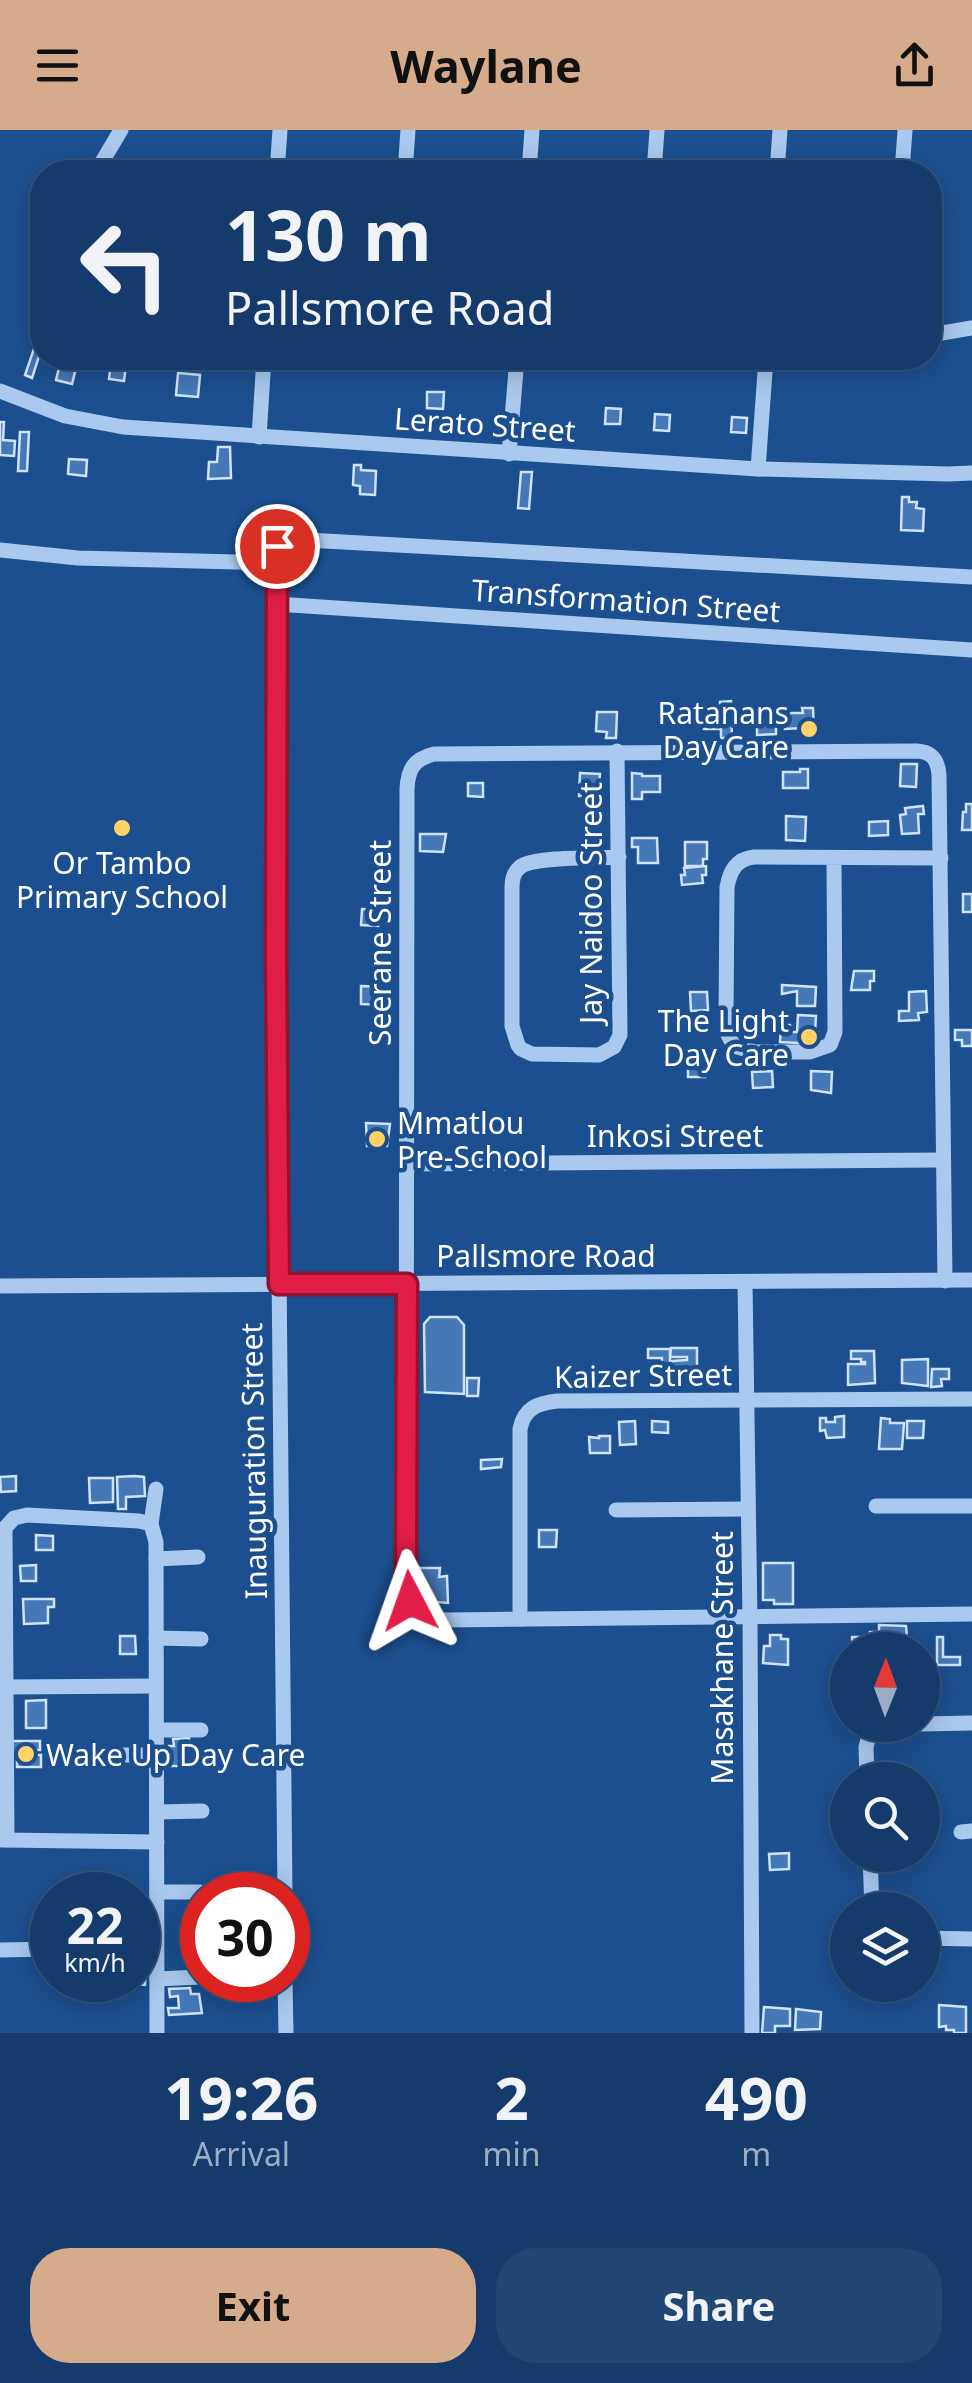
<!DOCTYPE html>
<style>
:root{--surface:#143b6b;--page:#214673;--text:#f1f3f6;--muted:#9dadc1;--line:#33557e;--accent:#d6ab8b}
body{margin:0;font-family:"Noto Sans",sans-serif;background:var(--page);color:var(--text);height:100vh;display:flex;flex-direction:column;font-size:38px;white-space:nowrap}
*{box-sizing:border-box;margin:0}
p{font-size:32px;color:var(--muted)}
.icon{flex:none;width:55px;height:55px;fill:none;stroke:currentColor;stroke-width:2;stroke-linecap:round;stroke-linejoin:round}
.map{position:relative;height:1903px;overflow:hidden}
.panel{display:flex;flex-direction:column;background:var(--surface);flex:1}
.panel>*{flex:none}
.top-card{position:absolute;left:30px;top:30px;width:912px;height:210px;border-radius:40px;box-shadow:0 5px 25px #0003,0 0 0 2px var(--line);background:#143b6b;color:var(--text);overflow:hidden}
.needle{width:65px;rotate:1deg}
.fabs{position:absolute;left:830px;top:1502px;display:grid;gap:20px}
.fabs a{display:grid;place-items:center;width:110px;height:110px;border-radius:50%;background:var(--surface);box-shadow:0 5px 25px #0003,0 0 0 2px var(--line);font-size:50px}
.speed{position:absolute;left:30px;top:1742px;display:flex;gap:20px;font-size:50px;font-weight:700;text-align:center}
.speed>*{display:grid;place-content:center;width:130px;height:130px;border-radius:50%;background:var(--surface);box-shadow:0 5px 25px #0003,0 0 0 2px var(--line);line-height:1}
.speed small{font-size:25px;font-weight:400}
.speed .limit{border:15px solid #d22;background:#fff;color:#111}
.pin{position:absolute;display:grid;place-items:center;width:85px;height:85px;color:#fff;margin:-42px;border:5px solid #fff;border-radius:50%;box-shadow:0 2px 10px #0007}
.me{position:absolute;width:110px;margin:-55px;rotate:356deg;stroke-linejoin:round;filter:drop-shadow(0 0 8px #0008)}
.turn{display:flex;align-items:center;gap:35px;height:210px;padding:0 30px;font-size:45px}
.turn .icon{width:130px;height:130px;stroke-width:2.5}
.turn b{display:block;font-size:70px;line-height:85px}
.eta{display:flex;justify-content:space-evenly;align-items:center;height:170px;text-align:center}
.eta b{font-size:60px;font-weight:700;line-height:70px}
.cta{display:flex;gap:20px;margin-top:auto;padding:20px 30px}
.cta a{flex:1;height:115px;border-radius:40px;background:var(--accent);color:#111;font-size:40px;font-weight:700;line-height:115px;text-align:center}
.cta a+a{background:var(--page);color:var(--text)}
header{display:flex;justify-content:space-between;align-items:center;height:130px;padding:0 30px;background:var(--accent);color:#111;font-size:45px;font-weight:700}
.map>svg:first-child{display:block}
</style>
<header><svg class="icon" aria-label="menu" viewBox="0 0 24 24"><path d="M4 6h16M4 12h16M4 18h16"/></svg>Waylane<svg class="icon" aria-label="share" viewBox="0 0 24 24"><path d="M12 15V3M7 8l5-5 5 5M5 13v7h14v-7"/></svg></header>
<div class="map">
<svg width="972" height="1903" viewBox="0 0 972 1903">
<rect width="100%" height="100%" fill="#1b4f8f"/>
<!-- building -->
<g fill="#4478b7" stroke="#cfe3fa" stroke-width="2.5">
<path d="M 39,204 L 42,205 L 42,217 L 32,248 L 25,245 Z"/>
<path d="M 111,233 L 126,235 L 124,251 L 109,249 Z"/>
<path d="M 60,234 L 76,238 L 72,254 L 56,250 Z"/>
<path d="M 178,243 L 200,245 L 198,267 L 176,265 Z"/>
<path d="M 427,262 L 444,262 L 443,279 L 427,278 Z"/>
<path d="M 606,278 L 621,279 L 620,294 L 605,294 Z"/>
<path d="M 655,284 L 670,285 L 669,301 L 654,300 Z"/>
<path d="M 732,287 L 747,288 L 746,303 L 731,302 Z"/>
<path d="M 0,292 L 4,292 L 3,310 L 15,311 L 14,326 L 0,325 Z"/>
<path d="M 20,302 L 29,302 L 27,341 L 18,341 Z"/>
<path d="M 218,317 L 230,317 L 231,348 L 208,349 L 209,332 L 217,332 Z"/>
<path d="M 69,329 L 87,330 L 86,346 L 68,344 Z"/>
<path d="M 354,335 L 361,335 L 361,340 L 376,341 L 375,365 L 360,364 L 360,356 L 353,355 Z"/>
<path d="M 521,342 L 532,342 L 529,379 L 518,378 Z"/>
<path d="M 902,367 L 909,367 L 909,372 L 917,372 L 916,378 L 924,379 L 923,401 L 901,400 Z"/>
<path d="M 731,571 L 732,608 L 721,608 L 721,599 L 704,599 L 703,576 L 720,576 L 720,572 Z"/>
<path d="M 757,577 L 776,577 L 776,604 L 757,605 Z"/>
<path d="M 802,578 L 813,578 L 814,604 L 804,605 L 803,598 L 785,599 L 785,583 L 803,583 Z"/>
<path d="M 597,582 L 617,582 L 616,608 L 606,608 L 607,602 L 596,601 Z"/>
<path d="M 901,634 L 917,634 L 916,657 L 900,656 Z"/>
<path d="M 800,639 L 808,639 L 808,658 L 783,658 L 783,642 L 800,642 Z"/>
<path d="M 580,643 L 600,644 L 598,667 L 579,666 Z"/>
<path d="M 632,643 L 642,644 L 642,646 L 660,646 L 660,662 L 642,662 L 642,669 L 632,669 Z"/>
<path d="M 468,653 L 483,653 L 483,667 L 468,666 Z"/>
<path d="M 966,674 L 972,674 L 972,700 L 962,700 L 963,682 L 966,682 Z"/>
<path d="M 923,676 L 924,684 L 918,684 L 919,703 L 902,704 L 900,685 L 906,684 L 905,678 Z"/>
<path d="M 786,686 L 806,687 L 805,711 L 786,710 Z"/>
<path d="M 888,691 L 888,705 L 869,706 L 869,692 Z"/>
<path d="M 420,704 L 446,704 L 443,722 L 420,721 Z"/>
<path d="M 632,708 L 657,708 L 658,733 L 638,733 L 638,717 L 632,717 Z"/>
<path d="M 685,712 L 707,712 L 707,729 L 703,729 L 703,736 L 685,736 Z"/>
<path d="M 706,736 L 706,745 L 702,745 L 703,753 L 682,755 L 681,745 L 685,745 L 684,738 Z"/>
<rect x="963" y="764" width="9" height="18"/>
<path d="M 362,779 L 379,780 L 378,796 L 361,795 Z"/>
<path d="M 854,841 L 874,841 L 874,851 L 870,851 L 870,860 L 851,860 Z"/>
<path d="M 782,855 L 816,857 L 815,876 L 797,876 L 797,861 L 782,864 Z"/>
<path d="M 361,856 L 388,857 L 388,875 L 361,874 Z"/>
<path d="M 926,861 L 927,882 L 918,883 L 919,890 L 899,891 L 899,881 L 909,881 L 909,862 Z"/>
<path d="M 690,862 L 707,862 L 708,880 L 691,881 Z"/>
<path d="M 798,885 L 816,886 L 815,902 L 818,902 L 817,914 L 780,912 L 781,894 L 790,895 L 790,902 L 797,902 Z"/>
<path d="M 955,900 L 972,900 L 972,916 L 962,916 L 962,910 L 955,910 Z"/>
<rect x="688" y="927" width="17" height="20"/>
<path d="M 772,941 L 773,957 L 753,958 L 752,942 Z"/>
<path d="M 811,941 L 832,942 L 831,963 L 811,960 Z"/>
<path d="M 366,993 L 390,994 L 387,1016 L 367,1016 Z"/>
<path d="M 430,1187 L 457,1187 L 464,1195 L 464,1264 L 425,1262 L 424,1194 Z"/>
<path d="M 671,1218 L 697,1218 L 697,1250 L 679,1250 L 679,1245 L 672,1245 L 672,1231 L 687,1230 L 687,1227 L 670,1227 Z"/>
<path d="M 648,1219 L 670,1219 L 670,1255 L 661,1255 L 662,1228 L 648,1228 Z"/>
<path d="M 851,1221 L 874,1221 L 875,1253 L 848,1255 L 848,1234 L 865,1234 L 865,1232 L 861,1232 L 861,1229 L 851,1229 Z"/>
<path d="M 928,1229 L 928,1256 L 902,1253 L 902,1230 Z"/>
<path d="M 932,1239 L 949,1239 L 949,1249 L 941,1249 L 942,1256 L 931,1257 Z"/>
<path d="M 467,1248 L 479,1248 L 478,1266 L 467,1266 Z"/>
<path d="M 844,1286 L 844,1307 L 827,1308 L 825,1300 L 820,1301 L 820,1288 L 826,1288 L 826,1292 L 835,1292 L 835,1287 Z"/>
<path d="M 881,1288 L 890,1289 L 890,1293 L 904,1293 L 902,1319 L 879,1319 Z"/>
<path d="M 635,1291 L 636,1314 L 620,1315 L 619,1292 Z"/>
<path d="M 652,1291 L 668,1292 L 668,1303 L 652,1302 Z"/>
<path d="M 907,1291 L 924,1291 L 923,1308 L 907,1308 Z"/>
<path d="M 599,1306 L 610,1306 L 610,1323 L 590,1323 L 589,1307 L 599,1308 Z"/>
<path d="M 502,1329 L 501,1337 L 481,1339 L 481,1330 Z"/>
<path d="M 16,1346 L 16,1361 L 1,1362 L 0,1347 Z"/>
<path d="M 134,1346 L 144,1347 L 145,1366 L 126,1367 L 126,1379 L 118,1379 L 117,1347 Z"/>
<path d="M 89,1348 L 113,1348 L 113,1372 L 90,1373 Z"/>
<path d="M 539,1400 L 557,1400 L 556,1417 L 539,1417 Z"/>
<path d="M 36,1405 L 53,1406 L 53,1420 L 36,1420 Z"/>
<path d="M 763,1433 L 793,1433 L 793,1474 L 774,1474 L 774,1470 L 763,1470 Z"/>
<path d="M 36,1435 L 36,1451 L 21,1451 L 20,1436 Z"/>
<path d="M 418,1438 L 440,1438 L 439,1447 L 447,1446 L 448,1473 L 425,1471 L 426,1465 L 418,1463 L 418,1456 L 421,1456 L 421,1448 L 418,1448 Z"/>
<path d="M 23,1469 L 54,1469 L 54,1477 L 48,1477 L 48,1493 L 24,1494 Z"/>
<path d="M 879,1495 L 906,1496 L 907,1508 L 879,1509 Z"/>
<path d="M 870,1502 L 879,1502 L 879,1520 L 853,1520 L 852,1507 L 870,1507 Z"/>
<path d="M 770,1505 L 781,1505 L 781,1509 L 788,1509 L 788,1535 L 763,1533 L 764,1516 L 770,1516 Z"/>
<path d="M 120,1506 L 135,1506 L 136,1524 L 120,1524 Z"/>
<path d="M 937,1507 L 943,1507 L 943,1527 L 960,1527 L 960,1535 L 937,1535 Z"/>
<path d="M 46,1570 L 46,1598 L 26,1598 L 26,1571 Z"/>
<path d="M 189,1608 L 189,1616 L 182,1616 L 183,1626 L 179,1626 L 179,1636 L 170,1636 L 169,1616 L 174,1616 L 173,1609 Z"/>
<path d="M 12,1611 L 40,1611 L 40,1620 L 35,1620 L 35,1625 L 41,1625 L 41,1637 L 17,1637 L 17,1623 L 12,1623 Z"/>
<path d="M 789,1723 L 789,1739 L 770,1740 L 769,1724 Z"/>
<path d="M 138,1836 L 146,1836 L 145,1855 L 120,1853 L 120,1850 L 138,1850 Z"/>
<path d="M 190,1858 L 191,1864 L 199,1864 L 202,1883 L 169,1885 L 168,1878 L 179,1878 L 178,1866 L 170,1867 L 169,1859 Z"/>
<path d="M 939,1875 L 966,1877 L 966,1903 L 954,1903 L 954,1900 L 946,1900 L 946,1896 L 939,1897 Z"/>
<path d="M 764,1877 L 790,1879 L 790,1896 L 775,1896 L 775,1903 L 762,1903 Z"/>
<path d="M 796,1879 L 821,1882 L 820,1899 L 795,1900 Z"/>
</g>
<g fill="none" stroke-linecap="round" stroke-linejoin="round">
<!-- minor -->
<g stroke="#a9c9ee" stroke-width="15">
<path d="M 96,42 L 121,0"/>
<path d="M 277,42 L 280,0"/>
<path d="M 405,42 L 408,0"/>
<path d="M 529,42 L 532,0"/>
<path d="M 654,42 L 657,0"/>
<path d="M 777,42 L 780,0"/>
<path d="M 902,42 L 905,0"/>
<path d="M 930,205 L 972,198"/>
<path d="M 0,261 L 65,286 L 123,297 L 758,339 L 948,344 L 972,343"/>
<path d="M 259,307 L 264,228"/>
<path d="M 509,324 L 517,228"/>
<path d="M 758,339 L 766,228"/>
<path d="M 0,420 L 78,428 L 276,433"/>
<path d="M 276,474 L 972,520"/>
<path d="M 617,621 L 620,905 L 614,917 L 599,925 L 532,924 L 521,919 L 518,915 L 512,896 L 512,759 C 512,750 513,743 520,737 C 534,726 600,728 619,727"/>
<path d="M 834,729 L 835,902 L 830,915 L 810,922 L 755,922 L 734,916 L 728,905 L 726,889 L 727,757 C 730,741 736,729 754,727 L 941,728"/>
<path d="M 407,1034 L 943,1030"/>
<path d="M 945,1151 L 939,645 C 938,630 932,622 917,621 L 434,624 C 414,629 408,639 407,659 L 406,1450 C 409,1480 417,1489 447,1490 L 972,1484"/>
<path d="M 745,1152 L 750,1488 L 752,1903"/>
<path d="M 0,1156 L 972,1150"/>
<path d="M 156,1359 L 151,1394 L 156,1412 L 157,1903"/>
<path d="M 876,1376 L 972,1376"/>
<path d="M 616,1380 L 748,1379"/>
<path d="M 156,1429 L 198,1427"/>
<path d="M 520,1489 L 520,1299 C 524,1278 538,1273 557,1271 L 972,1269"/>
<path d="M 156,1508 L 201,1509"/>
<path d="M 6,1557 L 156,1556"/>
<path d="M 922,1594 L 972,1593"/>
<path d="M 157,1600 L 201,1600"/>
<path d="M 107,1625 L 157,1625"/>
<path d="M 867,1650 L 866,1617 L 870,1602 L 884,1596 L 900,1595"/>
<path d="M 157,1682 L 202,1681"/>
<path d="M 961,1702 L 972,1701"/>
<path d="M 1,1710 L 157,1712"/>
<path d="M 7,1710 L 5,1398 L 14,1388 L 27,1385 L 139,1391 L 151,1394"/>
<path d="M 870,1725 L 872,1780"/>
<path d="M 157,1762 L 200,1762"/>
<path d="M 285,1765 L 276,827 L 277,417 L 283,411 L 289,409 L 972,447"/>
<path d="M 922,1808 L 972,1809"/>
<path d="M 0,1820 L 52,1819"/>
<path d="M 157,1849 L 200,1847"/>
<path d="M 285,1850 L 286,1903"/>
</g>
</g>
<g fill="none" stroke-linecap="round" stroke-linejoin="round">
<!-- route casing -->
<g stroke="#92132f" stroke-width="25">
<path id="route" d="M 277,416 L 276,827 L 279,1154 L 407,1154 L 406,1450 L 410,1471"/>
</g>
<!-- route -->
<use href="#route" stroke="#e11d48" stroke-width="18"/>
</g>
<!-- markers -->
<g fill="#ffd166" stroke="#1b4f8f" stroke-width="4">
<circle cx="809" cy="599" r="10"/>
<circle cx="122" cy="698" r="10"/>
<circle cx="809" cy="907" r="10"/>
<circle cx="377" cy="1009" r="10"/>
<circle cx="26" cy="1624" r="10"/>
</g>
<g text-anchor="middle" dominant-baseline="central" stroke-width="9" stroke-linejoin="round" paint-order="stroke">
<!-- street labels -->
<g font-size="30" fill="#fff" stroke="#1b4f8f">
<text transform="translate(485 294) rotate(4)">Lerato Street</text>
<text transform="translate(626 470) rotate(4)">Transformation Street</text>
<text transform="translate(590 773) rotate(-90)">Jay Naidoo Street</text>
<text transform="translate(379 813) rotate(-90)">Seerane Street</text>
<text x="675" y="1005">Inkosi Street</text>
<text x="546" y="1125">Pallsmore Road</text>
<text transform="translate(643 1245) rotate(-1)">Kaizer Street</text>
<text transform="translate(253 1331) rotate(-91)">Inauguration Street</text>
<text transform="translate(721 1528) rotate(-90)">Masakhane Street</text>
</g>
<!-- poi labels -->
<g font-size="30" fill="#fff" stroke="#1b4f8f" text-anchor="end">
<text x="789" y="582">Ratanans<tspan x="789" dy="34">Day Care</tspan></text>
<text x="122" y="732" text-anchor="middle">Or Tambo<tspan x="122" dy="34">Primary School</tspan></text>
<text x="789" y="890">The Light<tspan x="789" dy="34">Day Care</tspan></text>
<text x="397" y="992" text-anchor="start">Mmatlou<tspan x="397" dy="34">Pre-School</tspan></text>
<text x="46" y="1624" text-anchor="start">Wake Up Day Care</text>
</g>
</g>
</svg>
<div class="fabs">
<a><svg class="needle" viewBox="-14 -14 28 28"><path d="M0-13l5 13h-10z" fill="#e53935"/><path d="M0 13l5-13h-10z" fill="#9dadc1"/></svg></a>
<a><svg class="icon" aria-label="search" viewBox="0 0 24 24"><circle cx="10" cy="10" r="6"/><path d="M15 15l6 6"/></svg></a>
<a><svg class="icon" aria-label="layers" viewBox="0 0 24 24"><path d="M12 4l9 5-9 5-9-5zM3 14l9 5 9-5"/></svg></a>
</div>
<div class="speed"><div>22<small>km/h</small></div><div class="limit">30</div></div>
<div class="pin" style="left:277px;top:416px;background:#d93025"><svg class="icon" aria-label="arrive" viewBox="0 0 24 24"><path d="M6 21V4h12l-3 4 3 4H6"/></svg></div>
<svg class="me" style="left:410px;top:1471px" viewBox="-20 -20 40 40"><path d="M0-17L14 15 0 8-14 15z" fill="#e11d48" stroke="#fff" stroke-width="4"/></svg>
<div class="top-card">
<div class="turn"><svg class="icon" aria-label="left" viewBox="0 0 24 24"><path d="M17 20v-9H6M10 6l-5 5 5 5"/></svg><div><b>130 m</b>Pallsmore Road</div></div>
</div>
</div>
<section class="panel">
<div class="eta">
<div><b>19:26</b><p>Arrival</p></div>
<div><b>2</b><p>min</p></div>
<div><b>490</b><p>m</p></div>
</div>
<div class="cta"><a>Exit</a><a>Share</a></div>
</section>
